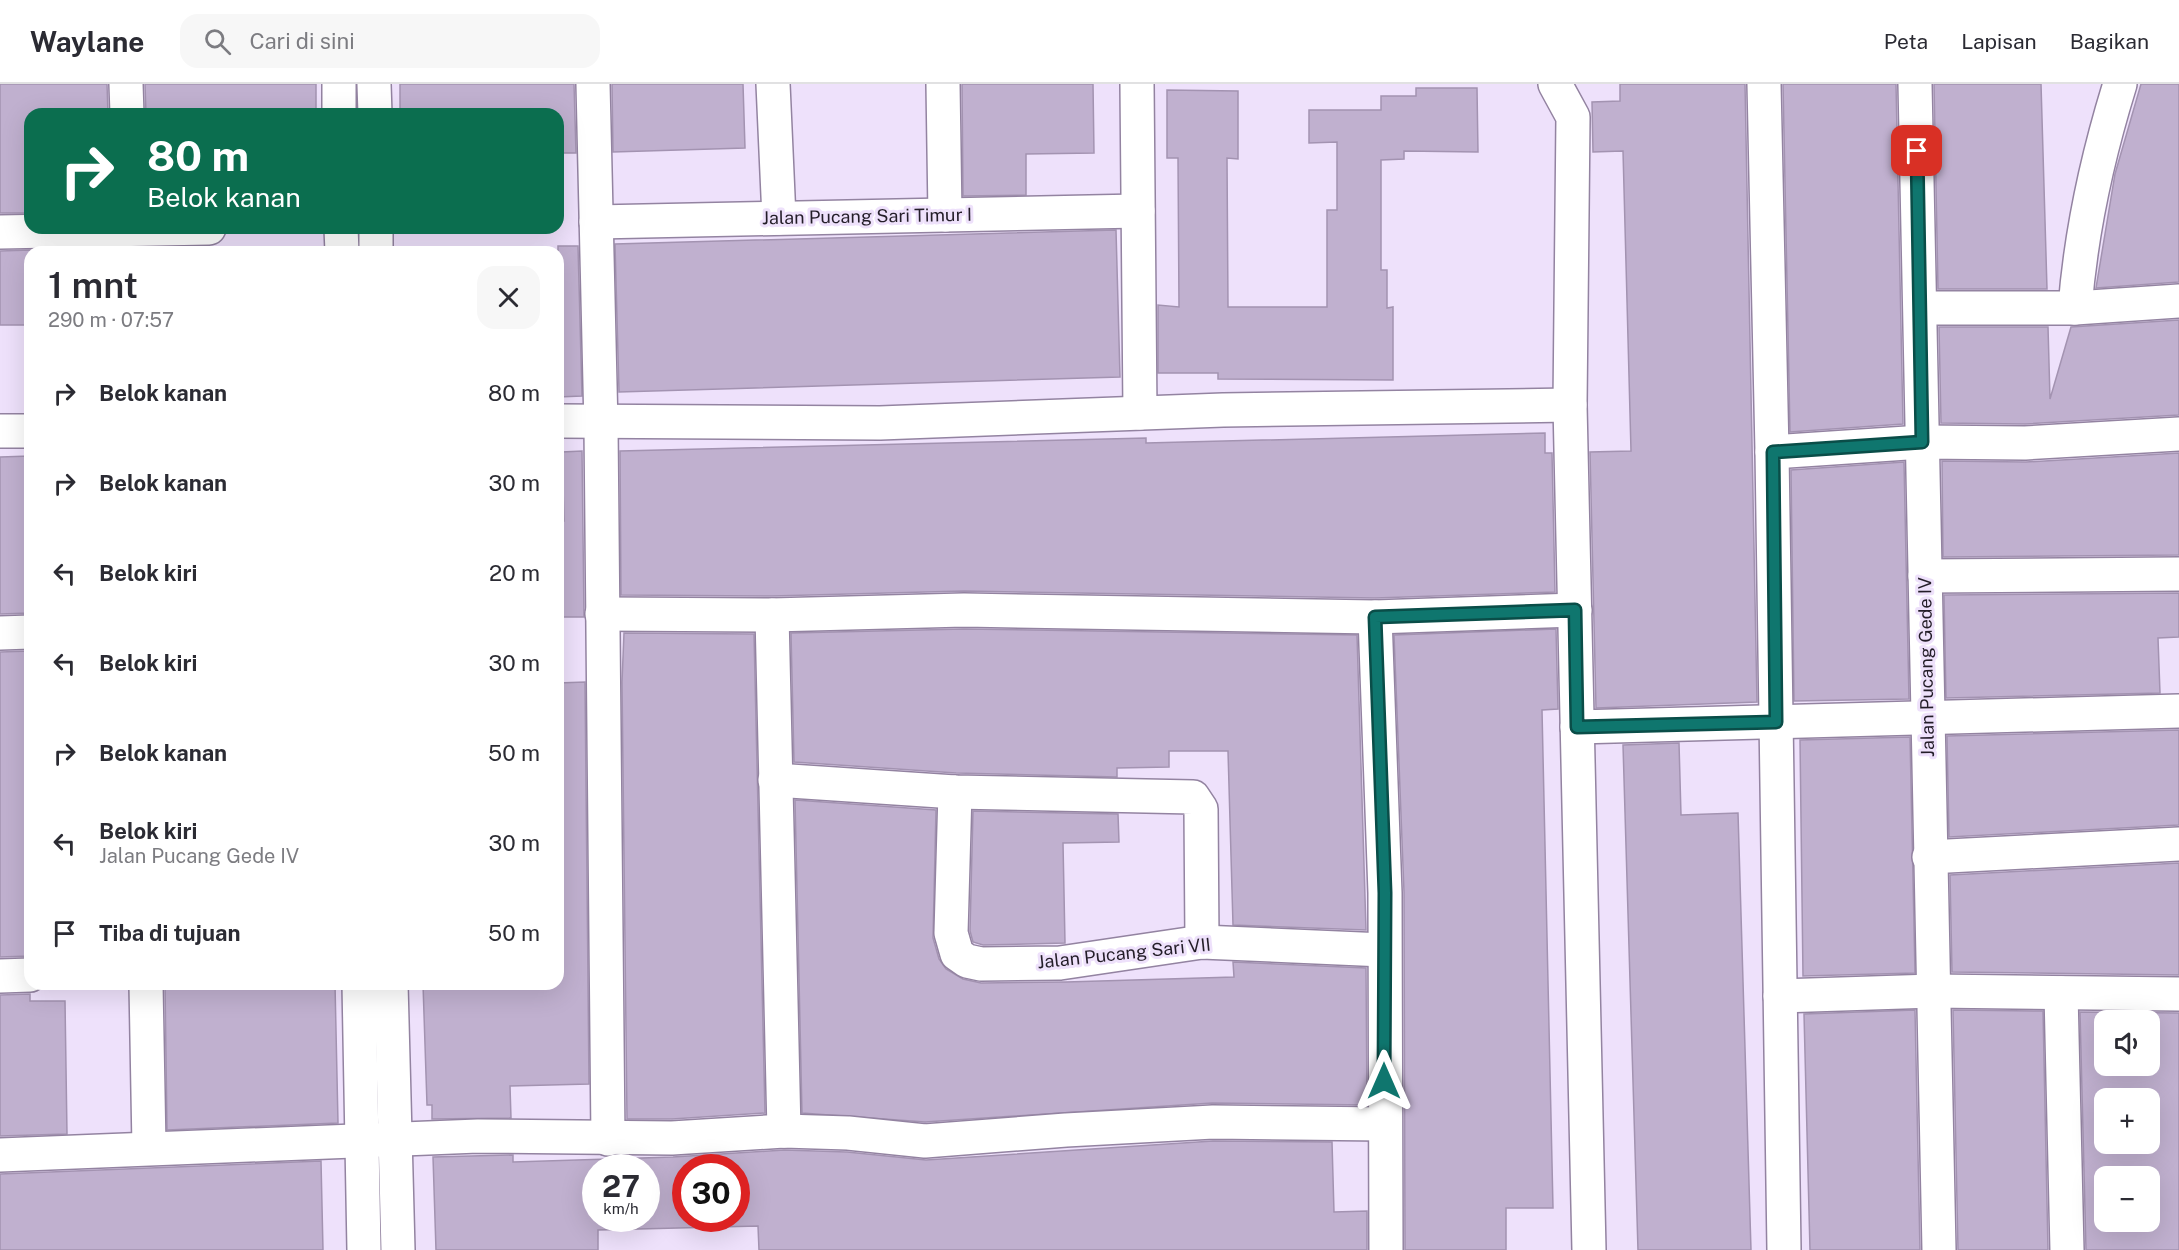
<!DOCTYPE html>
<html lang="id">
<meta charset="utf-8">
<style>
:root{--surface:#fff;--page:#f7f7f7;--text:#2b2b33;--muted:#7c7c81;--line:#e1e1e2}
body{margin:0;font-family:"Public Sans",sans-serif;background:var(--page);color:var(--text);height:100vh;display:flex;flex-direction:column;font-size:22px;white-space:nowrap}
*{box-sizing:border-box;margin:0}
p{font-size:20px;color:var(--muted)}
.icon{flex:none;width:33px;height:33px;fill:none;stroke:currentColor;stroke-width:2;stroke-linecap:round;stroke-linejoin:round}
.map{position:relative;flex:1;overflow:hidden}
.sheet{position:absolute;left:24px;top:162px;width:540px;height:744px;display:flex;flex-direction:column;background:var(--surface);border-radius:18px;box-shadow:0 6px 24px #0002}
.sheet>*{flex:none}
.top-card{position:absolute;left:24px;top:24px;width:540px;height:126px;border-radius:18px;box-shadow:0 6px 24px #0002;background:#0b6e4f;color:#fff;overflow:hidden}
.fabs{position:absolute;left:2094px;top:926px;display:grid;gap:12px}
.fabs a{display:grid;place-items:center;width:66px;height:66px;border-radius:12px;background:var(--surface);box-shadow:0 6px 24px #0002;font-size:30px}
.speed{position:absolute;left:582px;top:1070px;display:flex;gap:12px;font-size:30px;font-weight:700;text-align:center}
.speed>*{display:grid;place-content:center;width:78px;height:78px;border-radius:50%;background:var(--surface);box-shadow:0 6px 24px #0002;line-height:1}
.speed small{font-size:15px;font-weight:400}
.speed .limit{border:9px solid #d22;background:#fff;color:#111}
.pin{position:absolute;display:grid;place-items:center;width:51px;height:51px;color:#fff;margin:-26px;border-radius:12px;box-shadow:0 3px 9px #0006}
.me{position:absolute;width:66px;margin:-33px;rotate:0deg;stroke-linejoin:round;filter:drop-shadow(0 0 4px #0008)}
.turn{display:flex;align-items:center;gap:21px;height:126px;padding:0 24px;font-size:27px}
.turn .icon{width:78px;height:78px;stroke-width:2.5}
.turn b{display:block;font-size:42px;line-height:51px}
.round{display:grid;place-items:center;flex:none;width:63px;height:63px;border-radius:18px;background:var(--page)}
.overview{display:flex;align-items:center;justify-content:space-between;height:102px;padding:0 24px}
h1{font-size:36px;font-weight:600;line-height:45px}
ul{padding:0;list-style:none}
li{display:flex;align-items:center;gap:18px;height:90px;padding:0 24px}
li div{flex:1}
li b{display:block;font-size:22px}
li em{font-style:normal}
header{display:flex;align-items:center;gap:36px;box-sizing:border-box;height:84px;padding:0 30px;background:var(--surface);border-bottom:2px solid var(--line)}
header strong{font-size:28px}
nav{display:flex;gap:33px;margin-inline-start:auto;font-size:21px}
.search{width:420px;height:54px;background:var(--page);display:flex;align-items:center;gap:15px;box-sizing:border-box;padding:0 21px;border-radius:18px;color:var(--muted);font-size:22px}
.map>svg:first-child{display:block}
</style>
<header>
<strong>Waylane</strong>
<div class="search"><svg class="icon" aria-label="search" viewBox="0 0 24 24"><circle cx="10" cy="10" r="6"/><path d="M15 15l6 6"/></svg>Cari di sini</div>
<nav><a>Peta</a><a>Lapisan</a><a>Bagikan</a></nav>
</header>
<div class="map">
<svg width="2179" height="1166" viewBox="0 0 2179 1166">
<rect width="100%" height="100%" fill="#eee1fb"/>
<!-- building -->
<g fill="#c0b0cf" stroke="#a393b1" stroke-width="1.5" fill-rule="evenodd">
<path d="M 0,0 L 107,0 L 108,30 L 30,30 L 30,129 L 0,129 Z"/>
<path d="M 145,0 L 316,0 L 316,30 L 146,30 Z"/>
<path d="M 400,0 L 574,0 L 576,69 L 558,69 L 558,30 L 400,30 Z"/>
<path d="M 612,0 L 743,0 L 745,64 L 613,68 Z"/>
<path d="M 962,0 L 1093,0 L 1094,69 L 1026,70 L 1026,111 L 963,112 Z"/>
<path d="M 1620,0 L 1745,0 L 1757,618 L 1596,624 L 1590,368 L 1631,367 L 1623,67 L 1593,68 L 1592,18 L 1620,17 Z"/>
<path d="M 1783,0 L 1896,0 L 1903,340 L 1790,348 Z"/>
<path d="M 1934,0 L 2041,0 L 2047,205 L 1938,205 Z"/>
<path d="M 2141,0 L 2179,0 L 2179,198 L 2096,204 L 2115,90 Z"/>
<path d="M 1416,4 L 1477,4 L 1478,68 L 1404,67 L 1404,75 L 1381,76 L 1381,186 L 1387,186 L 1387,224 L 1393,223 L 1393,296 L 1218,295 L 1218,289 L 1158,289 L 1158,221 L 1179,223 L 1178,74 L 1167,74 L 1167,6 L 1238,7 L 1238,75 L 1227,74 L 1228,223 L 1327,223 L 1327,126 L 1337,126 L 1337,58 L 1309,59 L 1309,26 L 1381,26 L 1381,12 L 1416,12 Z"/>
<path d="M 1116,146 L 1120,293 L 619,308 L 615,160 Z"/>
<path d="M 558,162 L 578,162 L 582,312 L 558,313 Z"/>
<path d="M 30,166 L 30,241 L 0,241 L 0,167 Z"/>
<path d="M 2179,236 L 2179,331 L 2025,340 L 1941,339 L 1939,243 L 2048,243 L 2050,315 L 2071,243 Z"/>
<path d="M 1545,349 L 1545,369 L 1552,369 L 1555,508 L 1375,514 L 964,507 L 772,512 L 621,511 L 620,367 L 1146,354 L 1146,359 Z"/>
<path d="M 582,367 L 584,533 L 558,533 L 558,437 L 564,437 L 562,368 Z"/>
<path d="M 2179,369 L 2179,471 L 1943,473 L 1942,377 L 2026,378 Z"/>
<path d="M 30,372 L 30,529 L 0,530 L 0,373 Z"/>
<path d="M 1904,378 L 1909,615 L 1794,617 L 1791,386 Z"/>
<path d="M 2179,509 L 2179,553 L 2158,554 L 2160,609 L 1946,614 L 1944,511 Z"/>
<path d="M 964,545 L 1357,551 L 1366,846 L 1233,841 L 1228,667 L 1169,667 L 1169,683 L 1117,684 L 1117,693 L 956,689 L 794,678 L 791,549 Z"/>
<path d="M 1556,545 L 1558,625 L 1542,626 L 1553,1124 L 1506,1124 L 1506,1166 L 1405,1166 L 1404,808 L 1394,551 Z"/>
<path d="M 624,549 L 754,550 L 765,1029 L 672,1035 L 627,1035 L 622,598 Z"/>
<path d="M 30,567 L 30,872 L 0,873 L 0,568 Z"/>
<path d="M 585,598 L 589,1000 L 510,1002 L 511,1034 L 432,1035 L 432,1021 L 427,1021 L 423,900 L 558,900 L 558,599 Z"/>
<path d="M 2179,646 L 2179,741 L 1949,753 L 1947,652 Z"/>
<path d="M 1910,653 L 1915,889 L 1803,892 L 1800,656 Z"/>
<path d="M 1679,659 L 1681,731 L 1738,729 L 1751,1166 L 1638,1166 L 1623,661 Z"/>
<path d="M 795,716 L 936,726 L 933,854 L 939,875 L 946,885 L 963,895 L 981,899 L 1066,898 L 1234,893 L 1233,878 L 1366,884 L 1367,1021 L 1212,1019 L 925,1038 L 802,1029 Z"/>
<path d="M 973,727 L 1118,730 L 1119,758 L 1063,759 L 1065,859 L 983,861 L 973,858 L 970,847 Z"/>
<path d="M 2179,779 L 2179,891 L 1952,888 L 1950,791 Z"/>
<path d="M 165,900 L 335,900 L 338,1039 L 167,1046 Z"/>
<path d="M 30,910 L 30,917 L 65,917 L 67,1050 L 0,1052 L 0,911 Z"/>
<path d="M 1915,926 L 1920,1166 L 1810,1166 L 1804,930 Z"/>
<path d="M 1953,926 L 2043,927 L 2048,1166 L 1958,1166 Z"/>
<path d="M 2080,928 L 2179,929 L 2179,1166 L 2086,1166 ZM 2104,936 L 2150,936 L 2150,981 L 2104,981 ZM 2104,1014 L 2150,1014 L 2150,1059 L 2104,1059 ZM 2104,1092 L 2150,1092 L 2150,1137 L 2104,1137 Z"/>
<path d="M 1213,1057 L 1332,1058 L 1334,1128 L 1367,1127 L 1367,1166 L 759,1166 L 758,1142 L 598,1146 L 598,1166 L 436,1166 L 433,1073 L 513,1071 L 513,1078 L 673,1073 L 784,1066 L 847,1068 L 926,1076 ZM 596,1083 L 646,1083 L 646,1134 L 596,1134 ZM 686,1083 L 736,1083 L 736,1134 L 686,1134 Z"/>
<path d="M 321,1077 L 323,1166 L 0,1166 L 0,1090 Z"/>
</g>
<g fill="none" stroke-linecap="round" stroke-linejoin="round">
<!-- minor casing -->
<g stroke="#9383a1" stroke-width="36">
<g id="minor">
<path d="M 126,0 L 127,30"/>
<path d="M 593,0 L 601,343 L 608,1055"/>
<path d="M 773,0 L 779,134"/>
<path d="M 943,0 L 945,131"/>
<path d="M 1137,0 L 1140,329"/>
<path d="M 1555,0 L 1573,33 L 1570,321 L 1589,1166"/>
<path d="M 1764,0 L 1772,368 L 1784,1166"/>
<path d="M 1915,0 L 1939,1166"/>
<path d="M 596,138 L 1138,127"/>
<path d="M 0,148 L 209,144"/>
<path d="M 1921,224 L 2075,224 L 2179,217"/>
<path d="M 2075,224 C 2081,147 2097,74 2120,0"/>
<path d="M 558,337 L 880,339 L 1223,326 L 1570,321"/>
<path d="M 0,347 L 30,347"/>
<path d="M 1772,368 L 1922,358 L 2025,359 L 2179,350"/>
<path d="M 1925,492 L 2179,490"/>
<path d="M 602,530 L 772,531 L 964,526 L 1375,533 L 1575,526"/>
<path d="M 772,531 L 784,1047"/>
<path d="M 1375,533 L 1385,809 L 1386,1166"/>
<path d="M 0,549 L 30,548"/>
<path d="M 1577,643 L 2179,627"/>
<path d="M 775,696 L 955,708 L 1193,713 L 1201,725 L 1202,858"/>
<path d="M 955,708 L 951,849 L 957,870 L 967,877 L 981,880 L 1060,879 L 1202,858 L 1384,866"/>
<path d="M 1929,773 L 2179,760"/>
<path d="M 0,892 L 30,891"/>
<path d="M 146,900 L 149,1063"/>
<path d="M 2061,909 L 2067,1166"/>
<path d="M 1780,912 L 1933,907 L 2179,910"/>
<path d="M 0,1071 L 478,1052 L 672,1054 L 784,1047 L 848,1049 L 925,1057 L 1066,1046 L 1213,1038 L 1385,1040"/>
</g>
</g>
<!-- secondary casing -->
<g stroke="#9383a1" stroke-width="36">
<g id="secondary">
<path d="M 339,0 L 339,30"/>
<path d="M 374,0 L 375,30"/>
<path d="M 341,144 L 342,168"/>
<path d="M 376,144 L 376,168"/>
<path d="M 359,900 L 364,1166"/>
<path d="M 391,900 L 398,1166"/>
</g>
</g>
<!-- minor -->
<use href="#minor" stroke="#fff" stroke-width="33"/>
<!-- secondary -->
<use href="#secondary" stroke="#fff" stroke-width="33"/>
</g>
<g fill="none" stroke-linecap="round" stroke-linejoin="round">
<!-- route casing -->
<g stroke="#0a4d48" stroke-width="15">
<path id="route" d="M 1384,997 L 1385,809 L 1375,533 L 1575,526 L 1577,643 L 1776,638 L 1773,368 L 1922,358 L 1917,67"/>
</g>
<!-- route -->
<use href="#route" stroke="#0f766e" stroke-width="10"/>
</g>
<g text-anchor="middle" dominant-baseline="central" stroke-width="6" stroke-linejoin="round" paint-order="stroke">
<!-- street labels -->
<g font-size="18" fill="#231d28" stroke="#eee1fb">
<text transform="translate(867 132) rotate(-1)">Jalan Pucang Sari Timur I</text>
<text transform="translate(1926 583) rotate(-91)">Jalan Pucang Gede IV</text>
<text transform="translate(1124 869) rotate(-6)">Jalan Pucang Sari VII</text>
</g>
</g>
</svg>
<div class="fabs">
<a><svg class="icon" aria-label="sound" viewBox="0 0 24 24"><path d="M4 9h4l5-4v14l-5-4H4zM17 9q2 3 0 6"/></svg></a>
<a>+</a>
<a>−</a>
</div>
<div class="speed"><div>27<small>km/h</small></div><div class="limit">30</div></div>
<div class="pin" style="left:1917px;top:67px;background:#d93025"><svg class="icon" aria-label="arrive" viewBox="0 0 24 24"><path d="M6 21V4h12l-3 4 3 4H6"/></svg></div>
<svg class="me" style="left:1384px;top:997px" viewBox="-20 -20 40 40"><path d="M0-17L14 15 0 8-14 15z" fill="#0f766e" stroke="#fff" stroke-width="4"/></svg>
<div class="top-card">
<div class="turn"><svg class="icon" aria-label="right" viewBox="0 0 24 24"><path d="M7 20v-9h11M14 6l5 5-5 5"/></svg><div><b>80 m</b>Belok kanan</div></div>
</div>
<section class="sheet">
<div class="overview"><div><h1>1 mnt</h1><p>290 m · 07:57</p></div><a class="round"><svg class="icon" aria-label="close" viewBox="0 0 24 24"><path d="M6 6l12 12M18 6L6 18"/></svg></a></div>
<ul>
<li><svg class="icon" aria-label="right" viewBox="0 0 24 24"><path d="M7 20v-9h11M14 6l5 5-5 5"/></svg><div><b>Belok kanan</b></div><em>80 m</em></li>
<li><svg class="icon" aria-label="right" viewBox="0 0 24 24"><path d="M7 20v-9h11M14 6l5 5-5 5"/></svg><div><b>Belok kanan</b></div><em>30 m</em></li>
<li><svg class="icon" aria-label="left" viewBox="0 0 24 24"><path d="M17 20v-9H6M10 6l-5 5 5 5"/></svg><div><b>Belok kiri</b></div><em>20 m</em></li>
<li><svg class="icon" aria-label="left" viewBox="0 0 24 24"><path d="M17 20v-9H6M10 6l-5 5 5 5"/></svg><div><b>Belok kiri</b></div><em>30 m</em></li>
<li><svg class="icon" aria-label="right" viewBox="0 0 24 24"><path d="M7 20v-9h11M14 6l5 5-5 5"/></svg><div><b>Belok kanan</b></div><em>50 m</em></li>
<li><svg class="icon" aria-label="left" viewBox="0 0 24 24"><path d="M17 20v-9H6M10 6l-5 5 5 5"/></svg><div><b>Belok kiri</b><p>Jalan Pucang Gede IV</p></div><em>30 m</em></li>
<li><svg class="icon" aria-label="arrive" viewBox="0 0 24 24"><path d="M6 21V4h12l-3 4 3 4H6"/></svg><div><b>Tiba di tujuan</b></div><em>50 m</em></li>
</ul>
</section>
</div>
